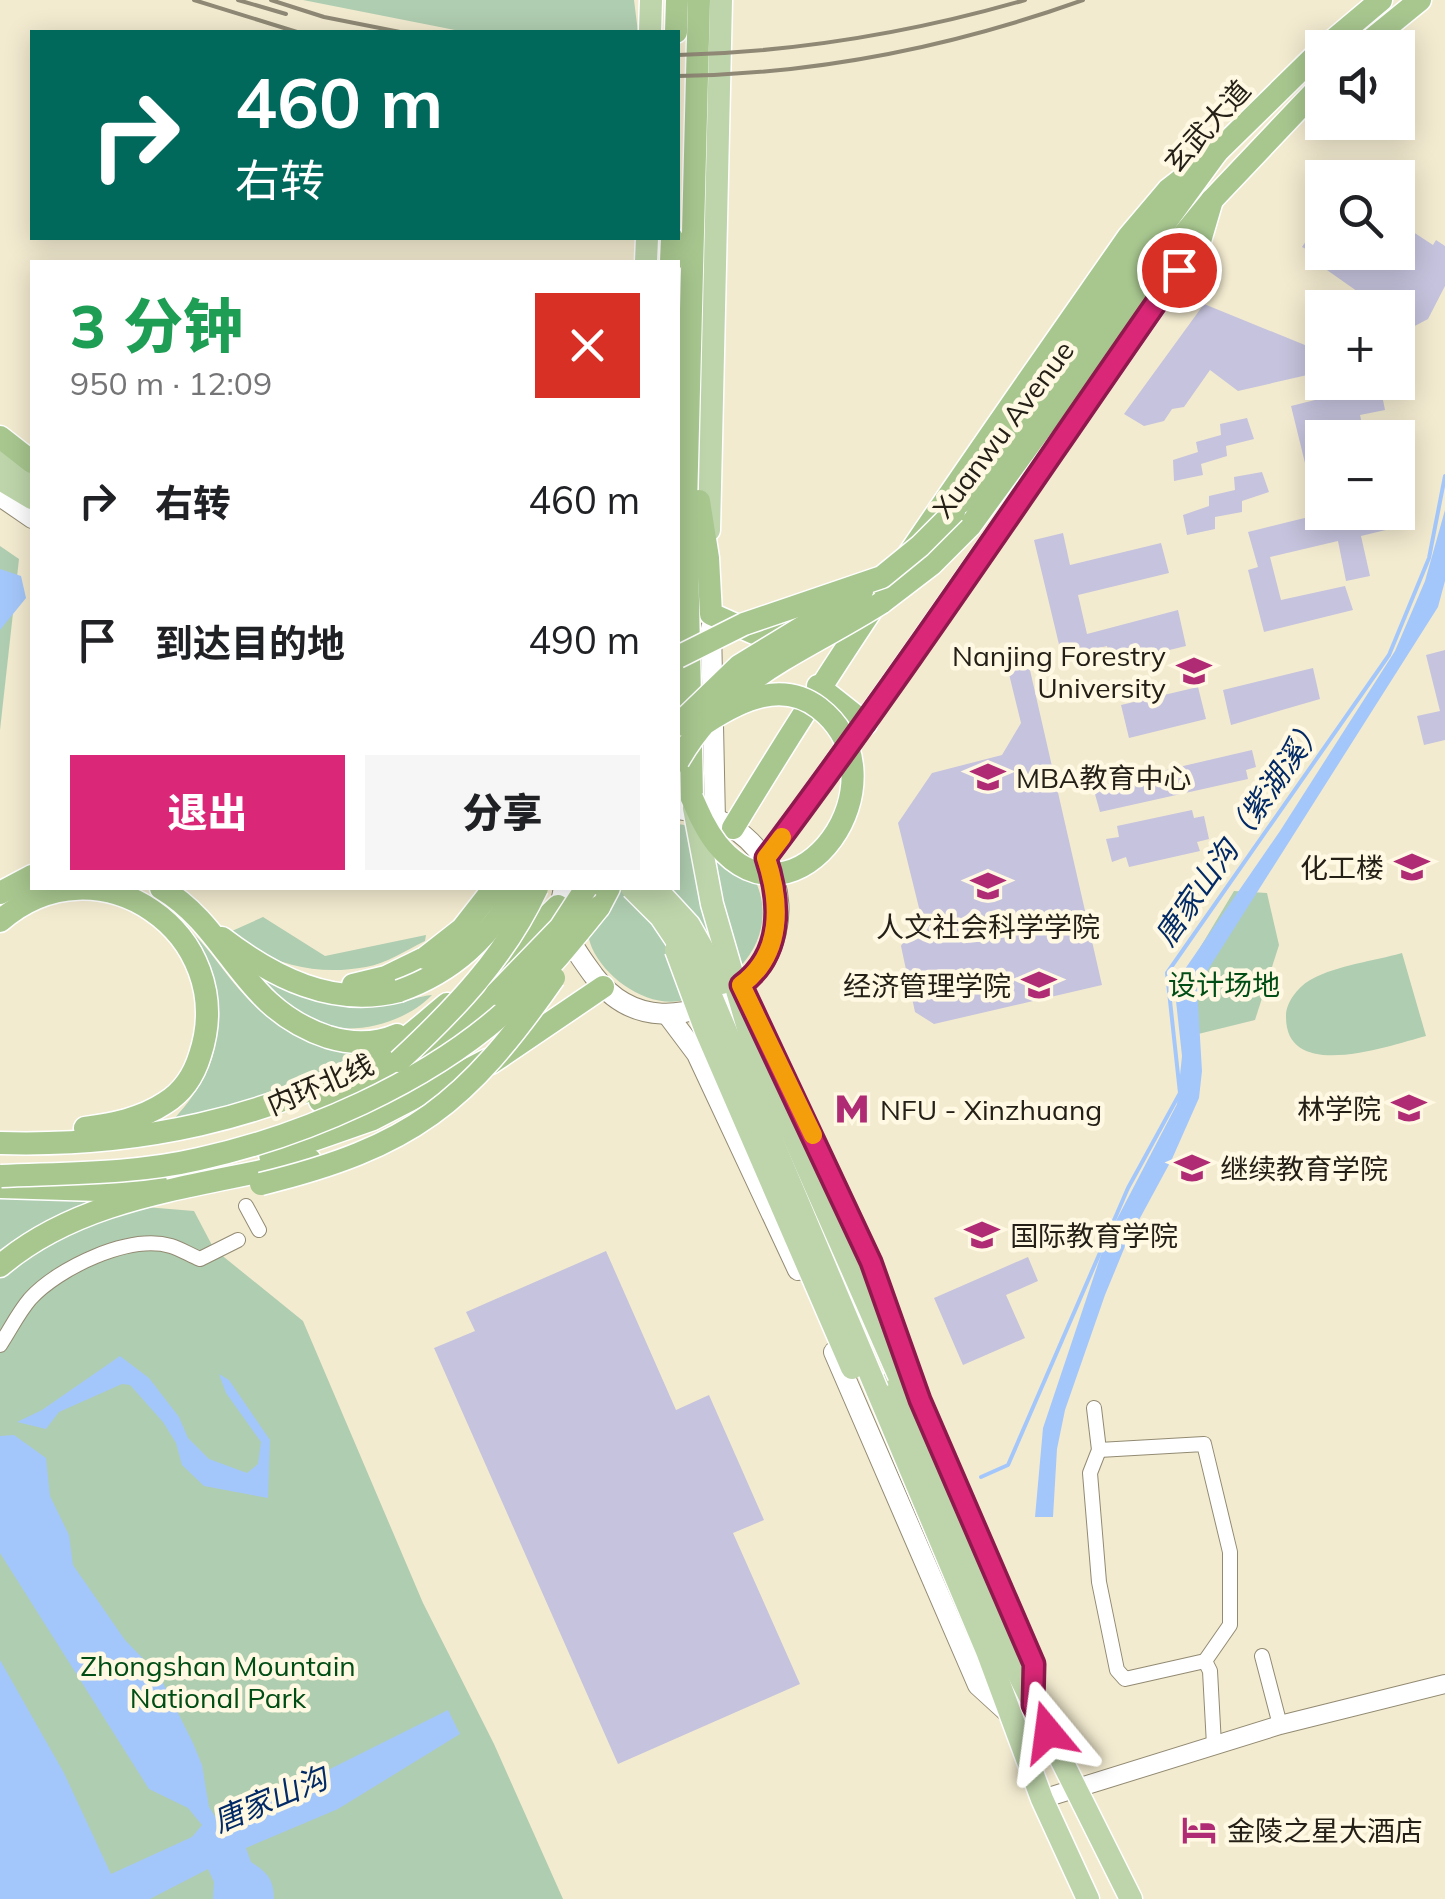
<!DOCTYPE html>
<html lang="zh">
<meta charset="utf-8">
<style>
:root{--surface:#fff;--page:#f6f6f6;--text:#202124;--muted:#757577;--accent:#db2777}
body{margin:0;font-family:Mulish,"Noto Sans SC",sans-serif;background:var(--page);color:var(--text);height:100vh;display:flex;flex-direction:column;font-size:38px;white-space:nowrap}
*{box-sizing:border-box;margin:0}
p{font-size:32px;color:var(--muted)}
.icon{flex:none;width:55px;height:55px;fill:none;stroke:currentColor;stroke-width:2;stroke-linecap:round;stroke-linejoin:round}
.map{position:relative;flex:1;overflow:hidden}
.drawer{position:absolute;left:30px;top:260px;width:650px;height:630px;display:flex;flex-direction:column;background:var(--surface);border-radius:0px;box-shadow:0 5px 25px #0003}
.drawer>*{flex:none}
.top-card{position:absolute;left:30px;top:30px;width:650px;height:210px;border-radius:0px;box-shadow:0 5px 25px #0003;background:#00695c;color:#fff;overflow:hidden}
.buttons{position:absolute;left:1305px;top:30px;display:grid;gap:20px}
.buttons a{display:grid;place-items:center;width:110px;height:110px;border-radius:0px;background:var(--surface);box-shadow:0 5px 25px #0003;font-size:50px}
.pin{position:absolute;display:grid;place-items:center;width:85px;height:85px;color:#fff;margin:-42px;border:5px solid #fff;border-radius:50%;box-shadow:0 2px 10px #0007}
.me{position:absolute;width:110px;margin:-55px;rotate:344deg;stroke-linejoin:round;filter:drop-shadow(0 0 8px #0008)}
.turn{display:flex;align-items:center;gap:35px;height:210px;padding:0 40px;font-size:45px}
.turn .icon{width:130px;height:130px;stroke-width:2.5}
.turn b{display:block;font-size:70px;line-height:85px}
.round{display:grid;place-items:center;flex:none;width:105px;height:105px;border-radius:0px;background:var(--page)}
.headline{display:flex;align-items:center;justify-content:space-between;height:170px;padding:0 40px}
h1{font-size:60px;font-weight:800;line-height:75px;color:#1e9e55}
.action{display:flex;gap:20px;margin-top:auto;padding:20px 40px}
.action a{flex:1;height:115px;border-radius:0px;background:var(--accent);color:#fff;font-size:40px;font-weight:800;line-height:115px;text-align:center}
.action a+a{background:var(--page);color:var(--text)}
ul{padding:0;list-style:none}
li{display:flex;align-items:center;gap:30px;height:140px;padding:0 40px}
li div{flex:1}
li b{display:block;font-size:38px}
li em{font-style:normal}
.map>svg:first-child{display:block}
</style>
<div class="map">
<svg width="1445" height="1899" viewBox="0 0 1445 1899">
<rect width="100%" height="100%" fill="#f3ebd0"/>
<!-- green -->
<g fill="#afcdb0">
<path d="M 303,0 L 634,0 L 638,32 L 465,32 Z"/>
<path d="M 0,546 L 19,559 L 0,730 Z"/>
<path d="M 678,824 C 703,827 740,851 752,874 C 783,930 742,982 688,999 C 652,1011 607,981 592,948 C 584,928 586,909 588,888 L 678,888 Z"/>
<path d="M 1234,891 L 1267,893 L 1279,945 L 1255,1020 L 1182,1038 L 1183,976 Z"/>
<path d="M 263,917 L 325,956 L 426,935 L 425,941 C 405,951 387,963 366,967 C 318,976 267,966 232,931 Z"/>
<path d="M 184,925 C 209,946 224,974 247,998 C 278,1031 317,1040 360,1052 L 359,1055 C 318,1085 224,1112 174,1119 C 240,1046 217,1006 184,925 Z"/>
<path d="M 1402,953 L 1426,1036 C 1391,1045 1285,1084 1286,1016 C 1286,1001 1300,985 1312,979 C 1338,965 1374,961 1402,953 Z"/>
<path d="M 259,976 C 302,1000 345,1010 394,1003 C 407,1001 420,996 432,995 C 399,1029 332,1042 292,1011 C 280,1001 270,987 259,976 Z"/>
<path d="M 0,1195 L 194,1211 L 214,1249 L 303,1321 L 423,1603 L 494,1744 L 563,1899 L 0,1899 Z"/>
</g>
<!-- water -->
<g fill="#a4c7fb">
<path d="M 1445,510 L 1445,581 L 1438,607 L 1197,987 L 1202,1071 L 1199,1098 L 1172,1159 L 1126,1244 L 1105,1295 L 1065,1410 L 1057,1449 L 1053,1517 L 1035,1517 L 1043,1428 L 1106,1240 L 1177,1104 L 1182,1056 L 1176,1001 L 1185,969 L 1280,831 L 1395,651 L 1425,581 Z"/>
<path d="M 0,569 L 21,576 L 26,598 L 0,630 Z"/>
<path d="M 120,1356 L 149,1378 L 179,1417 L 188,1438 L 209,1459 L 247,1473 L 258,1464 L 261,1442 L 226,1393 L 219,1374 L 229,1380 L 270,1440 L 268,1498 L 204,1486 L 182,1465 L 176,1443 L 163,1422 L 130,1385 L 122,1384 L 59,1412 L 46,1429 L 17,1422 L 42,1410 Z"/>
<path d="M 14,1435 L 46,1458 L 50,1496 L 69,1535 L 73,1565 L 125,1640 L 159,1675 L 193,1743 L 202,1765 L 209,1807 L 220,1824 L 448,1710 L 460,1734 L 338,1809 L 246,1848 L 251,1862 C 267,1872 274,1879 274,1899 L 213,1899 L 214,1882 L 208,1869 L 150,1899 L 0,1899 L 0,1660 L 64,1773 L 111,1874 L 192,1837 L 202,1825 L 188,1808 L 149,1789 L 0,1553 L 0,1436 Z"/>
</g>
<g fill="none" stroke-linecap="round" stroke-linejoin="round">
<!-- stream -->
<path stroke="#a4c7fb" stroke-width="4" d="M 981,1477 L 1008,1465 L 1128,1188 L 1180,1093 L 1167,973 L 1389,655 L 1429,558 L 1445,476"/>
</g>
<!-- building -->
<g fill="#c5c3dd">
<path d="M 1398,207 L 1411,217 L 1404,226 L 1433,245 L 1436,240 L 1445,246 L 1445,286 L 1428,319 L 1409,329 L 1398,327 L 1398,308 L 1381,308 L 1307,256 L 1310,251 L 1302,247 L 1322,218 L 1322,252 L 1398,252 Z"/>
<path d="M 1204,304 L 1322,352 L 1322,360 L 1316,373 L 1238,391 L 1210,370 L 1184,407 L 1172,409 L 1164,421 L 1144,426 L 1124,414 Z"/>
<path d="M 1353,383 L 1356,390 L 1380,385 L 1385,410 L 1360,415 L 1365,438 L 1322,438 L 1322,485 L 1305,463 L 1291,406 L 1327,397 L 1326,389 Z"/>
<path d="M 1247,418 L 1254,439 L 1226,446 L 1227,456 L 1201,464 L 1203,475 L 1174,481 L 1173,460 L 1198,452 L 1196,442 L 1221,435 L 1220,424 Z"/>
<path d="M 1262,472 L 1269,492 L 1242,501 L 1242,512 L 1215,517 L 1215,529 L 1187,535 L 1183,515 L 1209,506 L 1209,496 L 1235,490 L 1234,477 Z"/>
<path d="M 1329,512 L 1388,512 L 1394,528 L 1361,536 L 1370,576 L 1346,581 L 1338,541 L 1270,557 L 1281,600 L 1345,586 L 1353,610 L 1264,632 L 1248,570 L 1258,567 L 1248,532 Z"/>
<path d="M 1063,533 L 1070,565 L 1161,543 L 1169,573 L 1078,595 L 1087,634 L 1178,610 L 1186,646 L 1111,664 L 1107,646 L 1062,657 L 1034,540 Z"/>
<path d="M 1445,650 L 1445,740 L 1424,745 L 1417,716 L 1440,711 L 1426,655 Z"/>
<path d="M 1027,657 L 1102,985 L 934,1024 L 915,1012 L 901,946 L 920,912 L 898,823 L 932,773 L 1002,755 L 1021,723 L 1008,670 L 1016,659 Z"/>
<path d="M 1313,668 L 1320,699 L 1231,725 L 1223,690 Z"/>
<path d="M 1198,687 L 1206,719 L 1129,738 L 1121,705 Z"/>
<path d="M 1252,750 L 1256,767 L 1246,770 L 1248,779 L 1100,812 L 1093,787 Z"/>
<path d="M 1192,810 L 1194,818 L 1204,816 L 1209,839 L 1197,842 L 1200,851 L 1129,867 L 1126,857 L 1112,862 L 1106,839 L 1119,837 L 1117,826 Z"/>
<path d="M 606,1251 L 676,1410 L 709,1395 L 764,1520 L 733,1533 L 800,1684 L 618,1764 L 434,1348 L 475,1331 L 466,1312 Z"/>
<path d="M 1028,1257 L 1038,1281 L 1006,1295 L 1025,1338 L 963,1365 L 934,1298 Z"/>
</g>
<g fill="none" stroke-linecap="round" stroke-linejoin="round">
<!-- minor casing -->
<g stroke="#928a72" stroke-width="16">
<g id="minor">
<path d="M 246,1206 L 259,1230"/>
<path d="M 0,1345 C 10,1330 18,1313 30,1299 C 58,1268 129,1234 171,1246 C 181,1249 190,1255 200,1259 L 238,1240"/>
<path d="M 1094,1408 L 1099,1450 L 1090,1473 L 1099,1582 L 1117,1670 L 1125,1679 L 1205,1661 L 1210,1671 L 1214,1745"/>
<path d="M 1099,1450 L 1204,1444 L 1230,1552 L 1230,1625 L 1205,1661"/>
<path d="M 1262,1656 L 1280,1725"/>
</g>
</g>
<!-- tertiary casing -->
<g stroke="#928a72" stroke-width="20">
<g id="tertiary">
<path d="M 0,497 L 32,519"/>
<path d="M 1042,1799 L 1280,1725 L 1445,1684"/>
</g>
</g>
<!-- secondary casing -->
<g stroke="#928a72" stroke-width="22">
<g id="secondary">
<path d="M 711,628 L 715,821"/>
<path d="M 564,888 C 554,924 573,947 594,976 C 632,1026 689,1022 736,989 C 748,980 761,971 767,957 C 802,884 753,817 678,809"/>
<path d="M 743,988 L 871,1261 L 920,1400 L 1034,1664 L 1033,1703"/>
<path d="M 667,1014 L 697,1054 L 798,1270"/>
<path d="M 834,1352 L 978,1685 L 1013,1717"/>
</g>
</g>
<!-- primary casing -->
<g stroke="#fff" stroke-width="25">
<g id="primary">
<path d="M 650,32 L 651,0"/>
<path d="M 646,262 L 647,238"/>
<path d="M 0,460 L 32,480"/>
<path d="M 0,479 L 32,498"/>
<path d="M 709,530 L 721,0"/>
<path d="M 891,1382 L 1003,1643 L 1131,1899"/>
<path d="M 877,1390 L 987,1651 L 1042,1799 L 1088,1899"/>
</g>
</g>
<!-- trunk casing -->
<g stroke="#fff" stroke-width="25">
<g id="trunk">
<path d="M 676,32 L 677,0"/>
<path d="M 1324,48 L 1381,0"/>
<path d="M 1361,48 L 1420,0"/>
<path d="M 671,262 L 672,238"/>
<path d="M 0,437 L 32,462"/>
<path d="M 699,501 L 708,558 L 711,614 L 754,633 L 800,629"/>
<path d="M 961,502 L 1217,152 L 1322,49"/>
<path d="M 881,603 L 932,564 L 970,526 L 1167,255 L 1212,200 L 1322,84"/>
<path d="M 818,686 L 866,724"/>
<path d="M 692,798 L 686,504 L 699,0"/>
<path d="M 733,828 C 856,624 993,431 1129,236 L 1168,190 L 1217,152"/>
<path d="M 767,857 C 916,656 1055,446 1200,241 L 1212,200"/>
<path d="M 161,888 C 231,930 240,1008 328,1037 C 351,1044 376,1044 397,1035"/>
<path d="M 0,893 L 32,876"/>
<path d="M 599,907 L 609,888"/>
<path d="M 0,921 C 98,835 240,934 200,1055 C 194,1075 183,1092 165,1103 C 141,1119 113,1124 85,1128"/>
<path d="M 222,938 C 273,977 333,1008 399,991"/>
<path d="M 499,963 L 558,906"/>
<path d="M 353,985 L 386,977 L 425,958"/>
<path d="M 491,1063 L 603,987"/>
<path d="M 320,1101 C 385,1077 442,1036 496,994"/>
<path d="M 0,1143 C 135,1147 269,1120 386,1052 C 408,1039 427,1020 447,1004"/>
<path d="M 270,1155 L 373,1119 L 487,1060"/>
<path d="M 0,1187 L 98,1190 L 156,1182"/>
<path d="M 0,1266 C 85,1193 205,1187 310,1160"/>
</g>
</g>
<!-- minor -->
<use href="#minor" stroke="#fff" stroke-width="14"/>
<!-- tertiary -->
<use href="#tertiary" stroke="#fff" stroke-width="18"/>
<!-- secondary -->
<use href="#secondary" stroke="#fff" stroke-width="20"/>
<!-- primary -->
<use href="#primary" stroke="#bed5ab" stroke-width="22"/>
<!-- trunk -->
<use href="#trunk" stroke="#a8c78f" stroke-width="22"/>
<!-- rail -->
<g stroke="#8e8875" stroke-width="4">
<path d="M 194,0 L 297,32"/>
<path d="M 238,0 L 286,14"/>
<path d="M 271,0 L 324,17 L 400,32"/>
<path d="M 678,55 C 796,52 911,33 1025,0"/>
<path d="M 678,76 C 816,74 952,47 1083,0"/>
</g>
<!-- primary-bridge casing -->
<g stroke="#fff" stroke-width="25" stroke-linecap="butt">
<g id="primary-bridge">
<path d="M 694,808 L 712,904 L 752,1042 L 899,1376"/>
<path d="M 632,888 L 661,917 L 706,984 L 877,1390"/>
<path d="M 655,888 L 689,925 L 722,983"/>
<path d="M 676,950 L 706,1031 L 852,1368"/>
</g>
</g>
<!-- trunk-bridge casing -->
<g stroke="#fff" stroke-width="25" stroke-linecap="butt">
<g id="trunk-bridge">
<path d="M 678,657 L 744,624 L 882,577 L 920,546 L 954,512"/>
<path d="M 678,725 L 739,666 L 862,591"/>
<path d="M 678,761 C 726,677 804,652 881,603"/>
<path d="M 692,798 C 699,814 706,830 717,844 C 796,941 910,779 819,708 C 782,680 741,700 707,722"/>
<path d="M 425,958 L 462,929 L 494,888"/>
<path d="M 399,991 C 455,971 489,937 518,888"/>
<path d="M 496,994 L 560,928 L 586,888"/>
<path d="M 399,1061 C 455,1009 505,957 537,888"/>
<path d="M 1,1176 C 67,1173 135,1174 199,1159 C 304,1136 426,1083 507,1010 C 541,979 570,943 599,907"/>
<path d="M 261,1184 C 412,1147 466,1104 554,978"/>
</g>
</g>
<!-- primary-bridge -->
<use href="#primary-bridge" stroke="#bed5ab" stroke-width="22"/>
<!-- trunk-bridge -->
<use href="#trunk-bridge" stroke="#a8c78f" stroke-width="22"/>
</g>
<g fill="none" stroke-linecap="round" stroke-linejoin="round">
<!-- route casing -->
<g stroke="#8e194d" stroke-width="25">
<path id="route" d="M 1048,1732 L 1033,1705 L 1034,1664 L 920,1400 L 871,1262 L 741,985 C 783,954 781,903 766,858 C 910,666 1042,466 1179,270"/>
</g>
<!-- route -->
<use href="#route" stroke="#db2777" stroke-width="18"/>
<!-- slow -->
<path stroke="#f59e0b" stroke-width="18" d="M 782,837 L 766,858 C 781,903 783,954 741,985 L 813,1135"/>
</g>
<!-- icons -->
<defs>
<g id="university-bare" transform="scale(2.7)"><path d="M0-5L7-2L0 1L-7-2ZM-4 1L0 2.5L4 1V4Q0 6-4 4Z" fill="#af2b73" stroke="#fff8e3" stroke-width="2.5" paint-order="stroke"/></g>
<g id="metro-bare" transform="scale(2.7)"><path d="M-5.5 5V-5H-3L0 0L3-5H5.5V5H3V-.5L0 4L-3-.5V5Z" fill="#af2b73" stroke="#fff8e3" stroke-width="2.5" paint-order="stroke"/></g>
<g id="hotel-bare" transform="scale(2.7)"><path d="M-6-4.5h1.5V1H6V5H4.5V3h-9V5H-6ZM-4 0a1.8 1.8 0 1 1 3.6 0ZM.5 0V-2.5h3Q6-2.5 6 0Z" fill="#af2b73" stroke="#fff8e3" stroke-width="2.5" paint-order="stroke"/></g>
</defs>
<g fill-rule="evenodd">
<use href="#university-bare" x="1194" y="671"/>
<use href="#university-bare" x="988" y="777"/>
<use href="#university-bare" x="1412" y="867"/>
<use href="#university-bare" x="988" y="886"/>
<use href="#university-bare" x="1039" y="985"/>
<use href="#university-bare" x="1409" y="1108"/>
<use href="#metro-bare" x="852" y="1109"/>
<use href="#university-bare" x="1192" y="1168"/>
<use href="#university-bare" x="982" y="1235"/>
<use href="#hotel-bare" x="1199" y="1830"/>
</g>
<g text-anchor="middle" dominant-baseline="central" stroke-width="9" stroke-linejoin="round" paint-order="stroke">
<!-- street labels -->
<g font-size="28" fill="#242017" stroke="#fff8e3">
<text transform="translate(1207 126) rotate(-48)">玄武大道</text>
<text transform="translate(1003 429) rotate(-53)">Xuanwu Avenue</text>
<text transform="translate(320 1084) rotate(-23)">内环北线</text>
</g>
<!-- poi labels -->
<g font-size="28" fill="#242017" stroke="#fff8e3" text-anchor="start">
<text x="1166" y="655" text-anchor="end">Nanjing Forestry<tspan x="1166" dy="32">University</tspan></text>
<text x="1016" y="777">MBA教育中心</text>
<text x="1384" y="867" text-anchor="end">化工楼</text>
<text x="988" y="926" text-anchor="middle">人文社会科学学院</text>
<text x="1011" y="985" text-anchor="end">经济管理学院</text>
<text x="1381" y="1108" text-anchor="end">林学院</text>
<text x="880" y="1109">NFU - Xinzhuang</text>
<text x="1220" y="1168">继续教育学院</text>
<text x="1010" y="1235">国际教育学院</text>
<text x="1227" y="1830">金陵之星大酒店</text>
</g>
<!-- park labels -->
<g font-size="28" fill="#004e15" stroke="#fff8e3">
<text x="1224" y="984">设计场地</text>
<text x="218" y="1665">Zhongshan Mountain<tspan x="218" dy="32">National Park</tspan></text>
</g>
<!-- water labels -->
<g font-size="30" font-style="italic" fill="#022a66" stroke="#fff8e3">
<text transform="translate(1239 831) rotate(-55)">唐家山沟（紫湖溪）</text>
<text transform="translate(270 1799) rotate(-23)">唐家山沟</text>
</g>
</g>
</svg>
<div class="buttons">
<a><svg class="icon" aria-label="sound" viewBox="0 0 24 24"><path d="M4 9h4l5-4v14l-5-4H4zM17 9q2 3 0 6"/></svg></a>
<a><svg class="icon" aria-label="search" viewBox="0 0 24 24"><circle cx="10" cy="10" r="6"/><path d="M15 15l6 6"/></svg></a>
<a>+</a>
<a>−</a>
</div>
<div class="pin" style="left:1179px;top:270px;background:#d93025"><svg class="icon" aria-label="arrive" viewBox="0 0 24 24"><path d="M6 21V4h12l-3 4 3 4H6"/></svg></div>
<svg class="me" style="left:1048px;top:1732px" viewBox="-20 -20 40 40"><path d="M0-17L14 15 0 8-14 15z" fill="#db2777" stroke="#fff" stroke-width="4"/></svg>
<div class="top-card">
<div class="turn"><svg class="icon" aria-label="right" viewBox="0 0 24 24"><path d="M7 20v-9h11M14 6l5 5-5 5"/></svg><div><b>460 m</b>右转</div></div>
</div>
<section class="drawer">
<div class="headline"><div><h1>3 分钟</h1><p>950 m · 12:09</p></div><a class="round" style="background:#d93025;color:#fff"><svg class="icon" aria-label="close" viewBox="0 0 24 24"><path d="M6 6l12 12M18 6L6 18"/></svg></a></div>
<ul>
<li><svg class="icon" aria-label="right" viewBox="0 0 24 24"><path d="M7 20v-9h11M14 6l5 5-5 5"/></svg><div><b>右转</b></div><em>460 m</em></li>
<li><svg class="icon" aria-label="arrive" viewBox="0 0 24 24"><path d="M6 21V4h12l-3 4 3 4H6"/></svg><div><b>到达目的地</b></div><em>490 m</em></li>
</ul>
<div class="action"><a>退出</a><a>分享</a></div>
</section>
</div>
